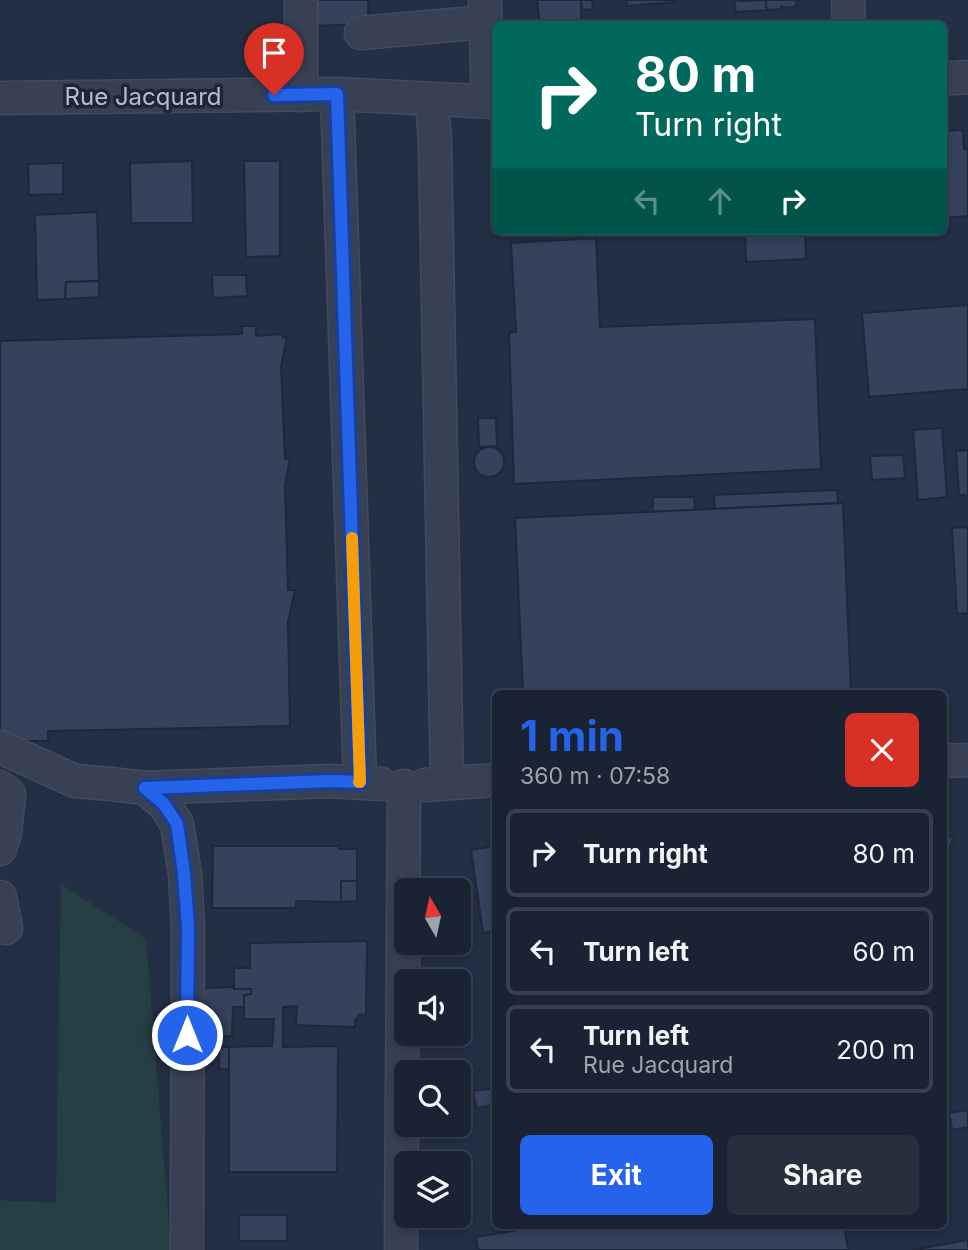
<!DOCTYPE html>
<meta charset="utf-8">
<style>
:root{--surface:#1a2333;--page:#272f3f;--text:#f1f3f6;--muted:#9fa4ac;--line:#38404e;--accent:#2563eb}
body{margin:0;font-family:Inter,sans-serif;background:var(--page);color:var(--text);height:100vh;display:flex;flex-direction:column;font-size:26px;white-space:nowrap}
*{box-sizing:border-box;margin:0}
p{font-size:23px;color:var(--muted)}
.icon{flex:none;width:38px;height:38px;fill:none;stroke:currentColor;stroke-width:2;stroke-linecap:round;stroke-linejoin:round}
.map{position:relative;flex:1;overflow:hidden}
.panel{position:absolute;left:492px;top:690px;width:455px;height:539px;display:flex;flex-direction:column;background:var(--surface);border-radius:10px;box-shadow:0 4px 10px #0003,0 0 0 2px var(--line)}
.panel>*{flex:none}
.guide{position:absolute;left:492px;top:21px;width:455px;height:214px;border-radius:10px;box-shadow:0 4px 10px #0003,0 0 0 2px var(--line);background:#00695c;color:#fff;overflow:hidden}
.needle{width:46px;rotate:351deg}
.tools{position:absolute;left:394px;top:878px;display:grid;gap:14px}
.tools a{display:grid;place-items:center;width:77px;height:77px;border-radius:10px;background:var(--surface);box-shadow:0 4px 10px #0003,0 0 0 2px var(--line);font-size:35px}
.pin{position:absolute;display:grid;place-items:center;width:60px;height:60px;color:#fff;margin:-72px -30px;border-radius:50% 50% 50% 0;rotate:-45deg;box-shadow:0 0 7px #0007}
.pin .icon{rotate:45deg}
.me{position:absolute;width:77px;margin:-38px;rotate:0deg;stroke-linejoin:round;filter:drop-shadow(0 0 5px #0008)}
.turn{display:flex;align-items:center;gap:24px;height:147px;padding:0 28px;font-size:32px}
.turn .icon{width:91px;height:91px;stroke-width:2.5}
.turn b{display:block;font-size:49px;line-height:60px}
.lanes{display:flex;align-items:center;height:66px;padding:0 28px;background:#0003;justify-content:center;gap:35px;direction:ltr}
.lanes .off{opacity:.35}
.round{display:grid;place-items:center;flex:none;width:74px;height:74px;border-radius:10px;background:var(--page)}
.headline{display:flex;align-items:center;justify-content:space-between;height:119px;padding:0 28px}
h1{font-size:42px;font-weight:700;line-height:52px;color:var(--accent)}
.action{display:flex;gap:14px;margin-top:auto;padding:14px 28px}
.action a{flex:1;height:80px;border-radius:10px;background:var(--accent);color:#fff;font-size:28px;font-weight:700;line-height:80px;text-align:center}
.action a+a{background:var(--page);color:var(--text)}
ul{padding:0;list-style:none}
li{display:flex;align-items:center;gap:21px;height:88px;margin:0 14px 10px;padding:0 14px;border:4px solid var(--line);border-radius:10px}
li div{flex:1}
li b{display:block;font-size:26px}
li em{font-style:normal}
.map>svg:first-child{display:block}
</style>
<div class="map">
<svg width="968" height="1250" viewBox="0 0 968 1250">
<rect width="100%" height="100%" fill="#232f44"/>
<!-- green -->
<path fill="#263f45" d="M 61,884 L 146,939 L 171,1250 L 0,1250 L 0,1200 L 56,1203 Z"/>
<!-- building -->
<g fill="#35425b" stroke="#1f283b" stroke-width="2">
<path d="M 311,0 L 368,0 L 368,24 L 312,26 Z"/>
<path d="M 537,0 L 581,0 L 581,22 L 540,24 Z"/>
<path d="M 581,0 L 592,0 L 593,9 L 582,10 Z"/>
<path d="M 626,0 L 675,0 L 675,2 L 627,6 Z"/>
<path d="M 734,0 L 744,1 L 766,0 L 766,7 L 770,10 L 736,12 Z"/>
<path d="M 766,0 L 796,0 L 797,4 L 794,7 L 784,8 L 782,6 L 780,9 L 770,10 L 766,7 Z"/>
<path d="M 963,130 L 964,149 L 968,148 L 968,216 L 943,218 L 943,131 Z"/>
<path d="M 192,161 L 193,223 L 131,223 L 130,163 Z"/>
<path d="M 244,161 L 280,161 L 280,256 L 246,257 Z"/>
<path d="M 63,163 L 63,194 L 29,195 L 28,164 Z"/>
<path d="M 97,212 L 99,281 L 66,282 L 65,299 L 37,300 L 35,215 Z"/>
<path d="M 758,231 L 805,231 L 806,259 L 746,262 L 745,235 L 759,235 Z"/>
<path d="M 596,238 L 600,327 L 815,319 L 821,469 L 514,484 L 509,333 L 516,332 L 511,243 Z"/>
<path d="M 212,275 L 246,275 L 247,296 L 213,298 Z"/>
<path d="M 99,281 L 99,297 L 65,299 L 66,282 Z"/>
<path d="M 968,305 L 968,389 L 869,397 L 862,313 Z"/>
<path d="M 242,326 L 256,326 L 256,336 L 283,334 L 283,338 L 287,337 L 281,366 L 285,459 L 290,459 L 285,485 L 288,590 L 295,590 L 288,622 L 290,726 L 48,731 L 48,741 L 0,741 L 0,341 L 242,334 Z"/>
<path d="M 478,418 L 496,418 L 497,446 L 479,447 Z"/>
<path d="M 942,428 L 947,497 L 918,500 L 913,430 Z"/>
<circle cx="489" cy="462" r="15"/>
<path d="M 968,450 L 968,495 L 959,495 L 956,451 Z"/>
<path d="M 903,455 L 905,478 L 872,480 L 870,456 Z"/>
<path d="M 837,490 L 838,503 L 715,509 L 714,495 Z"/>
<path d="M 653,497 L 694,497 L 695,510 L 653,512 Z"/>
<path d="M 843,503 L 851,693 L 523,693 L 515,518 Z"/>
<path d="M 968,527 L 968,613 L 957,614 L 952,528 Z"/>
<path d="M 954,836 L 943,866 L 943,838 Z"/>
<path d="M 213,846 L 339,846 L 339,849 L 357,849 L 357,881 L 341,881 L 341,902 L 296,901 L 296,908 L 212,908 Z"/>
<path d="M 495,846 L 495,931 L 483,933 L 471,850 Z"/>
<path d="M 341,881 L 357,881 L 357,901 L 341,902 Z"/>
<path d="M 367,941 L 366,1015 L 360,1014 L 355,1020 L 355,1027 L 296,1025 L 297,1006 L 283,1007 L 283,1047 L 338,1046 L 337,1172 L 229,1172 L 229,1047 L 272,1046 L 274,1019 L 244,1019 L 244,995 L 251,994 L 251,989 L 234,989 L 234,968 L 250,968 L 250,943 Z"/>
<path d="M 234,987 L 234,989 L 251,989 L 251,994 L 244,995 L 244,1007 L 233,1007 L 232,1036 L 203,1037 L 202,988 Z"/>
<rect x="219" y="1047" width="10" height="22"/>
<path d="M 495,1088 L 495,1105 L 476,1108 L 473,1091 Z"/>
<path d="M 968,1110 L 968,1127 L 952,1130 L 949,1113 Z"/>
<rect x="239" y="1215" width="48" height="26"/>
<path d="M 550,1225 L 844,1225 L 848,1250 L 478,1250 L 476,1237 Z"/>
<path d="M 968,1240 L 968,1250 L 912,1250 Z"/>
</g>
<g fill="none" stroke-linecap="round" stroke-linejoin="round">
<!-- minor casing -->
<g stroke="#424a5d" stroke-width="35">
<g id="minor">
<path d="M 301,0 L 301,95"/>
<path d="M 848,0 L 849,24"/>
<path d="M 485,2 L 488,102"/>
<path d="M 361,33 L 485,22"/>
<path d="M 943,79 L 968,77"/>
<path d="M 337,94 L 360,781"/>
<path d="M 0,98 L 337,94 L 495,102"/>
<path d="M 432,100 L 435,143 L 447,783"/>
<path d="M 0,747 L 75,781 L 111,784 L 145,788 L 164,804 L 177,824 L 185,874 L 188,927 L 187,1250"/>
<path d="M 943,761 L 968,760"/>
<path d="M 425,785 L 495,780"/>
<path d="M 0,787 L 9,794 L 5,833 L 0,849"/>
<path d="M 145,788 L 330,781 L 381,784"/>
<path d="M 0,897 L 6,928"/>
<path d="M 401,1250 L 404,786"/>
</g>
</g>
<!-- minor -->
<use href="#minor" stroke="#384154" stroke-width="32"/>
</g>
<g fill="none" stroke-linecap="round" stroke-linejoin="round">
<!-- route casing -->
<g stroke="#184099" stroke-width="18">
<path id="route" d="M 187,1035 L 188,927 L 184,874 L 177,824 L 164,804 L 145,788 L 330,781 L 360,782 L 337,94 L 274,95"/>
</g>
<!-- route -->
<use href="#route" stroke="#2563eb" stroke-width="12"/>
<!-- slow -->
<path stroke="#f59e0b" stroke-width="12" d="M 352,538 L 360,782 L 359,782"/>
</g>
<g text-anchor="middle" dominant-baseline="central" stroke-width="7" stroke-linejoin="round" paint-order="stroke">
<!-- street labels -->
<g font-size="24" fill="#b5bdcd" stroke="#1d2639">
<text x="143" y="96">Rue Jacquard</text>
</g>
</g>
</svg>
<div class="tools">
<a><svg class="needle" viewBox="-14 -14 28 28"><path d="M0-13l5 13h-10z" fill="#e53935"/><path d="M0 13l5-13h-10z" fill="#9fa4ac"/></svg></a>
<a><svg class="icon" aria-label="sound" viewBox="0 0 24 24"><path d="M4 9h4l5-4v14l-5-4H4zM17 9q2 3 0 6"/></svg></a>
<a><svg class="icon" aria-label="search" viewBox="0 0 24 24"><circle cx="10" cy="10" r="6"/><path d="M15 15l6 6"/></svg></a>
<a><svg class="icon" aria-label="layers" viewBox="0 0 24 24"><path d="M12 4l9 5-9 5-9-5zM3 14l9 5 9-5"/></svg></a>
</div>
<div class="pin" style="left:274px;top:95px;background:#d93025"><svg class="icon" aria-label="arrive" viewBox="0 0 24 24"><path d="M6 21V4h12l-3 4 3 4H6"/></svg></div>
<svg class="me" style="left:187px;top:1035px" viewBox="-20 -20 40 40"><circle r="17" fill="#2563eb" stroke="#fff" stroke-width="3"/><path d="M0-11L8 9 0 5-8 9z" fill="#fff"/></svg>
<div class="guide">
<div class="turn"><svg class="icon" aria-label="right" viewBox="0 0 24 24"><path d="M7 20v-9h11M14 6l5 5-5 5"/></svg><div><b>80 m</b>Turn right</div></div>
<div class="lanes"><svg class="icon off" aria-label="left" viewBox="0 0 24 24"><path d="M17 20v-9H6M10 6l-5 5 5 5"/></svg><svg class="icon off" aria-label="ahead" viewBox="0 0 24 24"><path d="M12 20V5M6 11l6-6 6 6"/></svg><svg class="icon" aria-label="right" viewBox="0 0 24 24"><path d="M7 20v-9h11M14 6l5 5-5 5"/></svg></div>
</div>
<section class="panel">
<div class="headline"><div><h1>1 min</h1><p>360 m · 07:58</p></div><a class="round" style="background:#d93025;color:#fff"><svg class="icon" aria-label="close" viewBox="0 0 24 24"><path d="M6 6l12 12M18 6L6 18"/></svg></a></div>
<ul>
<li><svg class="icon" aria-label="right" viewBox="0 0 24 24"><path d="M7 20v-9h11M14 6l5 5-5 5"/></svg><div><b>Turn right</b></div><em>80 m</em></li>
<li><svg class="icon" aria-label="left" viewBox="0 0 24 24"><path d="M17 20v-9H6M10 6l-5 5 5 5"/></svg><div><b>Turn left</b></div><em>60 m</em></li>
<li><svg class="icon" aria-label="left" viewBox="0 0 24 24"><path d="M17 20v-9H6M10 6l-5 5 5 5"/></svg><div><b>Turn left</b><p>Rue Jacquard</p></div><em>200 m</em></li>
</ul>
<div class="action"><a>Exit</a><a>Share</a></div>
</section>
</div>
